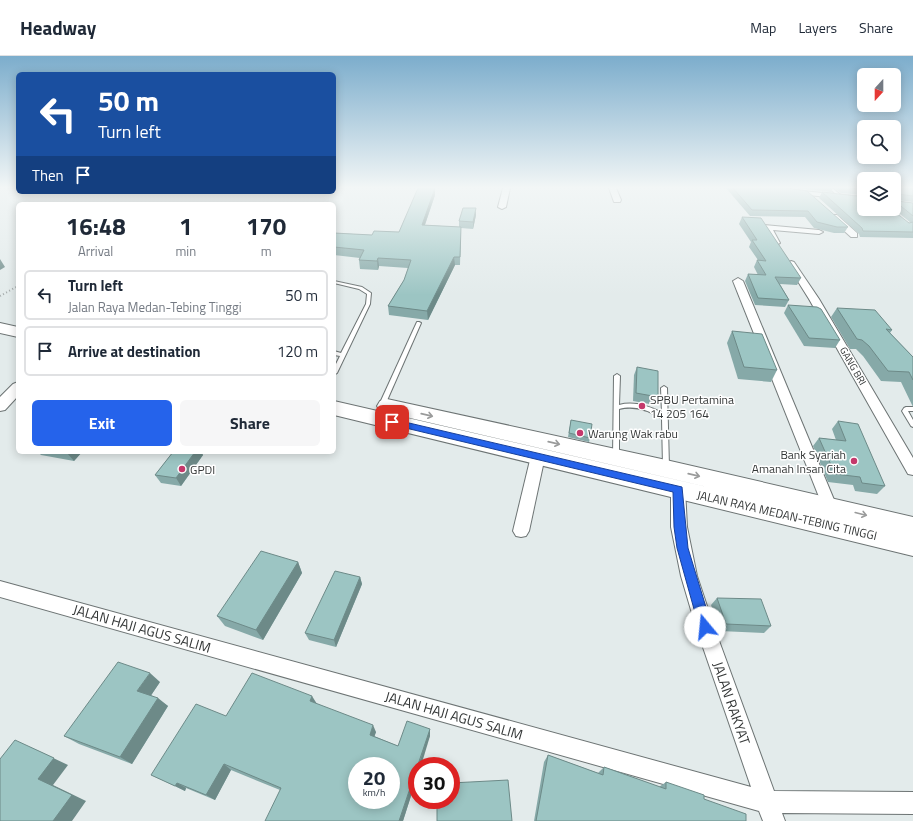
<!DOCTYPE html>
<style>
:root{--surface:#fff;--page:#f6f6f7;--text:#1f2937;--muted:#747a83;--line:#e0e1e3;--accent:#2563eb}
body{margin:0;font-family:"Titillium Web",sans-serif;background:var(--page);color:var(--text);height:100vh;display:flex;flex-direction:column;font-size:15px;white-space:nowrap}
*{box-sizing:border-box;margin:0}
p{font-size:13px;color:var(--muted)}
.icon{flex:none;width:22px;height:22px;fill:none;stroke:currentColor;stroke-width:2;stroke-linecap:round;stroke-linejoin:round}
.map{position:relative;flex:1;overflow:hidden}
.sheet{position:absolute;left:16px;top:146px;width:320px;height:252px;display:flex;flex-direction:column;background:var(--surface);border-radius:6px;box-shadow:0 2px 10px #0003}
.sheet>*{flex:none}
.banner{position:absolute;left:16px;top:16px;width:320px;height:122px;border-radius:6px;box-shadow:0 2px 10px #0003;background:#1a4fa0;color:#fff;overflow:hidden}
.needle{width:26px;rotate:201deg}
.controls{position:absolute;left:857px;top:12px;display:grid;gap:8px}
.controls a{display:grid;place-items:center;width:44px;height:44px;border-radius:6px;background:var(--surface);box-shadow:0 2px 10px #0003;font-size:20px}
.speed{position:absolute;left:348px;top:701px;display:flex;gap:8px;font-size:20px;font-weight:700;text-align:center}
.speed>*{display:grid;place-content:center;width:52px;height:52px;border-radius:50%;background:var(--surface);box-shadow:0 2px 10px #0003;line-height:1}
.speed small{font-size:10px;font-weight:400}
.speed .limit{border:6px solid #d22;background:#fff;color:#111}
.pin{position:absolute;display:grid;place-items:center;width:34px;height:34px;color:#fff;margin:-17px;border-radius:8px;box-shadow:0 2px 6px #0006}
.me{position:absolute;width:44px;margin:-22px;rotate:343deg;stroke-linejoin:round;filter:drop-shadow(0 0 3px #0008)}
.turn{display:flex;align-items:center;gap:14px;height:84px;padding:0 16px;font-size:18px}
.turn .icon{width:52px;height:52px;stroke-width:2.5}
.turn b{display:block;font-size:28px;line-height:34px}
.then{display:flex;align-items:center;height:38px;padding:0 16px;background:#0003;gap:8px;font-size:15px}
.eta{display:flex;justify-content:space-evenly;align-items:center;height:68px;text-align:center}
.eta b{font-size:24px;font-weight:700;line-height:28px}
.primary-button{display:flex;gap:8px;margin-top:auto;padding:8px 16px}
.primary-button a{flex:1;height:46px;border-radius:6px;background:var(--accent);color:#fff;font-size:16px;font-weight:700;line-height:46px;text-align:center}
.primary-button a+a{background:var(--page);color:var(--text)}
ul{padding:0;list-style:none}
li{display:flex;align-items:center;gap:12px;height:50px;margin:0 8px 6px;padding:0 8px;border:2px solid var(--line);border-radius:6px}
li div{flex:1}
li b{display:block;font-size:15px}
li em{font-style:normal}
header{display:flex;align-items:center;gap:24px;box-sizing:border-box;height:56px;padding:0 20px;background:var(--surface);border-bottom:1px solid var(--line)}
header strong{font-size:19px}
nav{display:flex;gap:22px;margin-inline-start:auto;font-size:14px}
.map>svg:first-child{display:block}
</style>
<header>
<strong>Headway</strong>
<nav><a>Map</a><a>Layers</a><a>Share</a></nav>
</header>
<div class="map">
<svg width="913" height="765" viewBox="0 0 913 765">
<rect width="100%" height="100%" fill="#e3ebeb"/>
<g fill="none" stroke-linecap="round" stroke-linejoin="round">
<!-- service casing -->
<g stroke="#6d7474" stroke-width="2">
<g id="service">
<path d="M 829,132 L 832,132 L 842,140 L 839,141 Z"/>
<path d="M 334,225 L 362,231 L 371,237 L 370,248 L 337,317 L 334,319 L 334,312 L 340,300 L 334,299 L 334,295 L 341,297 L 366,248 L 367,238 L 359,233 L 334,227 Z"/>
<path d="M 417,266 L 419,266 L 421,267 L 385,349 L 384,350 L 380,350 L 379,349 Z"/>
<path d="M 617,318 L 620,320 L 619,349 C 634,345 649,350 662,357 L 661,332 L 664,330 L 667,332 L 669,411 L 668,413 L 664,413 L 663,411 L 662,363 C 649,354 635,349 619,353 L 619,401 L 618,403 L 614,403 L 613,401 L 614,320 Z"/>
<path d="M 906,351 L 913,351 L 913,355 L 908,355 L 913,364 L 913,371 L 911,370 L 902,355 L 904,352 Z"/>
</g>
</g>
<!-- minor casing -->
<g stroke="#6d7474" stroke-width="2">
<g id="minor">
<path d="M 503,132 L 510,132 L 506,151 L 502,153 L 498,151 Z"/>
<path d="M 609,132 L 616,132 L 621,144 L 620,146 L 614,146 Z"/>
<path d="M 792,134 L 864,141 L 864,145 L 790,137 L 788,136 Z"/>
<path d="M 831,159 L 837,159 L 857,177 L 857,181 L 851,181 L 831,163 Z"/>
<path d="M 764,169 L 819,174 L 823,176 L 819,178 L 773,174 L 780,187 L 776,189 L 773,189 L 763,171 Z"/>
<path d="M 791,205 L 794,206 L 819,243 L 913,402 L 913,419 L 908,418 L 809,243 L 787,208 Z"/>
<path d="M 738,222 L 743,225 L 837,451 L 835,455 L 830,457 L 825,455 L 823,451 L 733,225 Z"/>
<path d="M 538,395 L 543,396 L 545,400 L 529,475 L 526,480 L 521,481 L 516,480 L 513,475 L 531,400 L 533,396 Z"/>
<path d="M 678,427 L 683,429 L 685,433 L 687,471 L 697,520 L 714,571 L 774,735 L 913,736 L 913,758 L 782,757 L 785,765 L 763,765 L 759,755 L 0,541 L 0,525 L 751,731 L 696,571 L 681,520 L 671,471 L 671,433 L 673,429 Z"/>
</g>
</g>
<!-- tertiary casing -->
<g stroke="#6d7474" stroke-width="2">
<path id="tertiary" d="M 18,326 L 18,340 L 5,354 L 0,355 L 0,341 L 13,328 Z"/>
</g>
<!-- trunk casing -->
<g stroke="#6d7474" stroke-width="2">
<g id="trunk">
<path d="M 0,267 L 18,271 L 18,281 L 0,277 Z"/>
<path d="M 387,343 L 666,404 L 913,461 L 913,500 L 334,359 L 334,345 L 729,436 L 380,355 L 377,350 L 380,345 Z"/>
</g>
</g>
<!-- path -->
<path stroke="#a3a9a9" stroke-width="2" stroke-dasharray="1 2.5" stroke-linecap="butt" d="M 0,240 L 18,230"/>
<!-- service -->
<use href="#service" fill="#fff" fill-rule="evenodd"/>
<!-- minor -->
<use href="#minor" fill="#fff" fill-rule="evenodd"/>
<!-- tertiary -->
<use href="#tertiary" fill="#fff" fill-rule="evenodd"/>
<!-- trunk -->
<use href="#trunk" fill="#fff" fill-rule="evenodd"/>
</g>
<!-- wall -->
<g fill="#86a9a8">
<path d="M 726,132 L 787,132 L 848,171 L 844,177 L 834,177 L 814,172 L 805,161 L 750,160 Z"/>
<path d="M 796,132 L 833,132 L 831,136 Z"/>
<path d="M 834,132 L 864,132 L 864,139 L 841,137 Z"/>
<path d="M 894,132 L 913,132 L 913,146 L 897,144 L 897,145 L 913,147 L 913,182 L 860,181 L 859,178 L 819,142 L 822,136 L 909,167 L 911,167 L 894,153 Z"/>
<path d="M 435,139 L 425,169 L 459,171 L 459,165 L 476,159 L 473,173 L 461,172 L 460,209 L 455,209 L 428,264 L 389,259 L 388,250 L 404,224 L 408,212 L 379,210 L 378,214 L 360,213 L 359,204 L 360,202 L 334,199 L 334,177 L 372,179 L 399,176 Z"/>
<path d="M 742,161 L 801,222 L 797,229 L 780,228 L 789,244 L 785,251 L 755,249 L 745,225 L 748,218 L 758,219 L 754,211 L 757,204 L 758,204 L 749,191 L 751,186 L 739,168 Z"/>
<path d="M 788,249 L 840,284 L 835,292 L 804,290 L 784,257 Z"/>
<path d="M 837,252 L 892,274 L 890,277 L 913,301 L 913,351 L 901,326 L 881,325 L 863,300 L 856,293 L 850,293 L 831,261 Z"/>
<path d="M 732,275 L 777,314 L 771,326 L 738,323 L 727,287 Z"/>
<path d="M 637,311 L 658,341 L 655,349 L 633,345 L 634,319 Z"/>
<path d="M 571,364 L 590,382 L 589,386 L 568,381 Z"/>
<path d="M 838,365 L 885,430 L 877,438 L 855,435 L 853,429 L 828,426 L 813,390 L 819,382 L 836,384 L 832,373 Z"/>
<path d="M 38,396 L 82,396 L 74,405 L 41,399 Z"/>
<path d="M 173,396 L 201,396 L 203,399 L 181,430 L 161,427 L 155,419 Z"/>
<path d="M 298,506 L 302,517 L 263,584 L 225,570 L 217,560 Z"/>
<path d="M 360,521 L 362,528 L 336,591 L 309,584 L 305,577 Z"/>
<path d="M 717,542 L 771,570 L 764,577 L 720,575 L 711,549 Z"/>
<path d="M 160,626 L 151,639 L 168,650 L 132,708 L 79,688 L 64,680 Z"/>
<path d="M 317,648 L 376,676 L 374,680 L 398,690 L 430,673 L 430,680 L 417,710 L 417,721 L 403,765 L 280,734 L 231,714 L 215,744 L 186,732 L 185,735 L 162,724 L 151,719 L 226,660 Z"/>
<path d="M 548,699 L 598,717 L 604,711 L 659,731 L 666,726 L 704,743 L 746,765 L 534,765 L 544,706 Z"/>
</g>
<!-- shaded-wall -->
<g fill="#6d8a88">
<path d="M 435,132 L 435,139 L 422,177 L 422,169 Z"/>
<path d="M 476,152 L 476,159 L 473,173 L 473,166 Z"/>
<path d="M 454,201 L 455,209 L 428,264 L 427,255 Z"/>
<path d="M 378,202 L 379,210 L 378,214 L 377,205 Z"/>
<path d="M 0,203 L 5,211 L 0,214 Z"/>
<path d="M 68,396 L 82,396 L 74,405 L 67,397 Z"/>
<path d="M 195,396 L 201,396 L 203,399 L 181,430 L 176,422 Z"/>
<path d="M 298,506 L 302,517 L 263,584 L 256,574 Z"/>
<path d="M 360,521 L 362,528 L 336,591 L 334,584 Z"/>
<path d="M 150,617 L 160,626 L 148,644 L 137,635 Z"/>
<path d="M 312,640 L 317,648 L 310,645 Z"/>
<path d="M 158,642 L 168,650 L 132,708 L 120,701 Z"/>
<path d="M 373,669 L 376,676 L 373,685 L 370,679 Z"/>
<path d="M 430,673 L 430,680 L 421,710 L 418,710 Z"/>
<path d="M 30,691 L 68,709 L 53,729 L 86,745 L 72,765 L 53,765 L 38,723 Z"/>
<path d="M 224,708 L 231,714 L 215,744 L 206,739 Z"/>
<path d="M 417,712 L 417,721 L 403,765 L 399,765 Z"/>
<path d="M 177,727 L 186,732 L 185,735 L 175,730 Z"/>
</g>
<!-- building -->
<g fill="#9cc5c3" stroke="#6d8a88" fill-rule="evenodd">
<path d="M 418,132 L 435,132 L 422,169 L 461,171 L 460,201 L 454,201 L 427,255 L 388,250 L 404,224 L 411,204 L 378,202 L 377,205 L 359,204 L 364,194 L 334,191 L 334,177 L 372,179 L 374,175 L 399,176 Z"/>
<path d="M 733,132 L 787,132 L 807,135 L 848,171 L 837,171 L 817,166 L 808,155 L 752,154 Z"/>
<path d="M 851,132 L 864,132 L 864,134 Z"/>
<path d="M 894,132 L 913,132 L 913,140 L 898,138 L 896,139 L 897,145 L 913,147 L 913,160 L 896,146 L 894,146 Z"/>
<path d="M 822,136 L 864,141 L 864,153 L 891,153 L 909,167 L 913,166 L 913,176 L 863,175 L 862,172 Z"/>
<path d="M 463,152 L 476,152 L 473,166 L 459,165 Z"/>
<path d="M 742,161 L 761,162 L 801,222 L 775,221 L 789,244 L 758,242 L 748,218 L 766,219 L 757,204 L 766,205 L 752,184 L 757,184 Z"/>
<path d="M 788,249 L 817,251 L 821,253 L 840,284 L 809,282 Z"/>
<path d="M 837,252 L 875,254 L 892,274 L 886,273 L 913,301 L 913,324 L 909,316 L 888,315 L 869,290 L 862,284 L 857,283 Z"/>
<path d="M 732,275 L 762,278 L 777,314 L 744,311 Z"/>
<path d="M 637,311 L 658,315 L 658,341 L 636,337 Z"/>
<path d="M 571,364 L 592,368 L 590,382 L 569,377 Z"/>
<path d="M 838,365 L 858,368 L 885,430 L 862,427 L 860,421 L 835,418 L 819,382 L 846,385 Z"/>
<path d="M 173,396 L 195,396 L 176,422 L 155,419 Z"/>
<path d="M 261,495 L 298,506 L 256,574 L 217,560 Z"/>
<path d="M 335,515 L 360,521 L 334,584 L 305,577 Z"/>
<path d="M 717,542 L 761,543 L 771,570 L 726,568 Z"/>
<path d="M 118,606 L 150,617 L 137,635 L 158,642 L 120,701 L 64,680 Z"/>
<path d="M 252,617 L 312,640 L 310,645 L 373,669 L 370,679 L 398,690 L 407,665 L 430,673 L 399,765 L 265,765 L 281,732 L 224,708 L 206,739 L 177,727 L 175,730 L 151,719 L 196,648 L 226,660 ZM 357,710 L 391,710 L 391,744 L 357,744 Z"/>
<path d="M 15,684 L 54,702 L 38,723 L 72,739 L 53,765 L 0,765 L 0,703 Z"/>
<path d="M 548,699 L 603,719 L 604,711 L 666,733 L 666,726 L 704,739 L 704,743 L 746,758 L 746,765 L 536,765 Z"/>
<path d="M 508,724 L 512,765 L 437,765 L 437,744 L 451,744 L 451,727 Z"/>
</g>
<!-- one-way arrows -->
<defs><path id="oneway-shaft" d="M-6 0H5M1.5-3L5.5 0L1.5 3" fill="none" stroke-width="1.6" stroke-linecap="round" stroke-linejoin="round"/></defs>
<g stroke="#9a9b9b">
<use href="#oneway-shaft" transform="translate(427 359) rotate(13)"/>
<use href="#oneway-shaft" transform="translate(554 387) rotate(13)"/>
<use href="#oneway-shaft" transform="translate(694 419) rotate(13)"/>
<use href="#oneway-shaft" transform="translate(861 458) rotate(14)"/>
</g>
<!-- sky -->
<linearGradient id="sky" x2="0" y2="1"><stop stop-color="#7cadcc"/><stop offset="0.55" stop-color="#f2f6f6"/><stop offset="1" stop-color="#f2f6f6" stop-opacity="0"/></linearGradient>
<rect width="913" height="239" fill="url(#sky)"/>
<!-- route -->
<path fill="#2563eb" stroke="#184099" d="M 392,363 L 682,431 L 688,492 L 712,571 L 710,575 L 705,577 L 701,575 L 699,571 L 677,492 L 674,471 L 673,436 L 389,368 L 389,364 Z"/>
<!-- markers -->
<g fill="#c4386b" stroke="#fff" stroke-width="1.5">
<circle cx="642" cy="350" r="4"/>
<circle cx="580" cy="377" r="4"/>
<circle cx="854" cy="405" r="4"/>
<circle cx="182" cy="413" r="4"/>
</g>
<g text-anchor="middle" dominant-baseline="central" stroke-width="3" stroke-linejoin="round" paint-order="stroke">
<!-- far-street labels -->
<g font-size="10" fill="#343737" stroke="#fff">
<text transform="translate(853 310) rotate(60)">GANG BRI</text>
</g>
<!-- poi labels -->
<g font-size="12" fill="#343737" stroke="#fff" text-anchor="start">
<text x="650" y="343">SPBU Pertamina<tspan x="650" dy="14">14 205 164</tspan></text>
<text x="588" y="377">Warung Wak rabu</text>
<text x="846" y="398" text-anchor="end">Bank Syariah<tspan x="846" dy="14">Amanah Insan Cita</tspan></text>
<text x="190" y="413">GPDI</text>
</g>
<!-- street labels -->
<g font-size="12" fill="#343737" stroke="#fff">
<text transform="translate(787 459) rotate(13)">JALAN RAYA MEDAN-TEBING TINGGI</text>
</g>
<!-- near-street labels -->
<g font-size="14" fill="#343737" stroke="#fff">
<text transform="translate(142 572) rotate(16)">JALAN HAJI AGUS SALIM</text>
<text transform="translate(732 647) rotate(71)">JALAN RAKYAT</text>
<text transform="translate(454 659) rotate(16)">JALAN HAJI AGUS SALIM</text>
</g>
</g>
</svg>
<div class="controls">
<a><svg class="needle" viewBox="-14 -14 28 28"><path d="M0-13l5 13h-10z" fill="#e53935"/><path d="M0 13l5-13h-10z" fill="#747a83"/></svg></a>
<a><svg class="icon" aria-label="search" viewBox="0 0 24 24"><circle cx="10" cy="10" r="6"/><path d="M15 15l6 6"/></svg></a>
<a><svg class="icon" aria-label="layers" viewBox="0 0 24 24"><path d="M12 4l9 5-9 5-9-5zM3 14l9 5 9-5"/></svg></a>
</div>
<div class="speed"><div>20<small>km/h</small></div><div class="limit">30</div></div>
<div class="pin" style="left:392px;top:366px;background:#d93025"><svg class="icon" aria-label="arrive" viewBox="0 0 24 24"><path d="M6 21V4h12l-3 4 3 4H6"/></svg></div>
<svg class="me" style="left:705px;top:571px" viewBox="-20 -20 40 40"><circle r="19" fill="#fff"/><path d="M0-13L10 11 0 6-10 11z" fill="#2563eb"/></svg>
<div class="banner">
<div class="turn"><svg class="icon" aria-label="left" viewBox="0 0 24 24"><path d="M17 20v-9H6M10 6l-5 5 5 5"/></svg><div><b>50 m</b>Turn left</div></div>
<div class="then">Then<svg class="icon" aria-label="arrive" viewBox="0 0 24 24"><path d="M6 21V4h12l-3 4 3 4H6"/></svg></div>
</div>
<section class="sheet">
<div class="eta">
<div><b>16:48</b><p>Arrival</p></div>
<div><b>1</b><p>min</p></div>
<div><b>170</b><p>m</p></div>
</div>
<ul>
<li><svg class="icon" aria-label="left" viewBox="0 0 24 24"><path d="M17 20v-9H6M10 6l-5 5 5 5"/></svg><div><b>Turn left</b><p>Jalan Raya Medan-Tebing Tinggi</p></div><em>50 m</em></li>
<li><svg class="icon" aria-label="arrive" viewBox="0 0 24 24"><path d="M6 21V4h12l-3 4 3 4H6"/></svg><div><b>Arrive at destination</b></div><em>120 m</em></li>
</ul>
<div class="primary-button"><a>Exit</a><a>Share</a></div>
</section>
</div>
